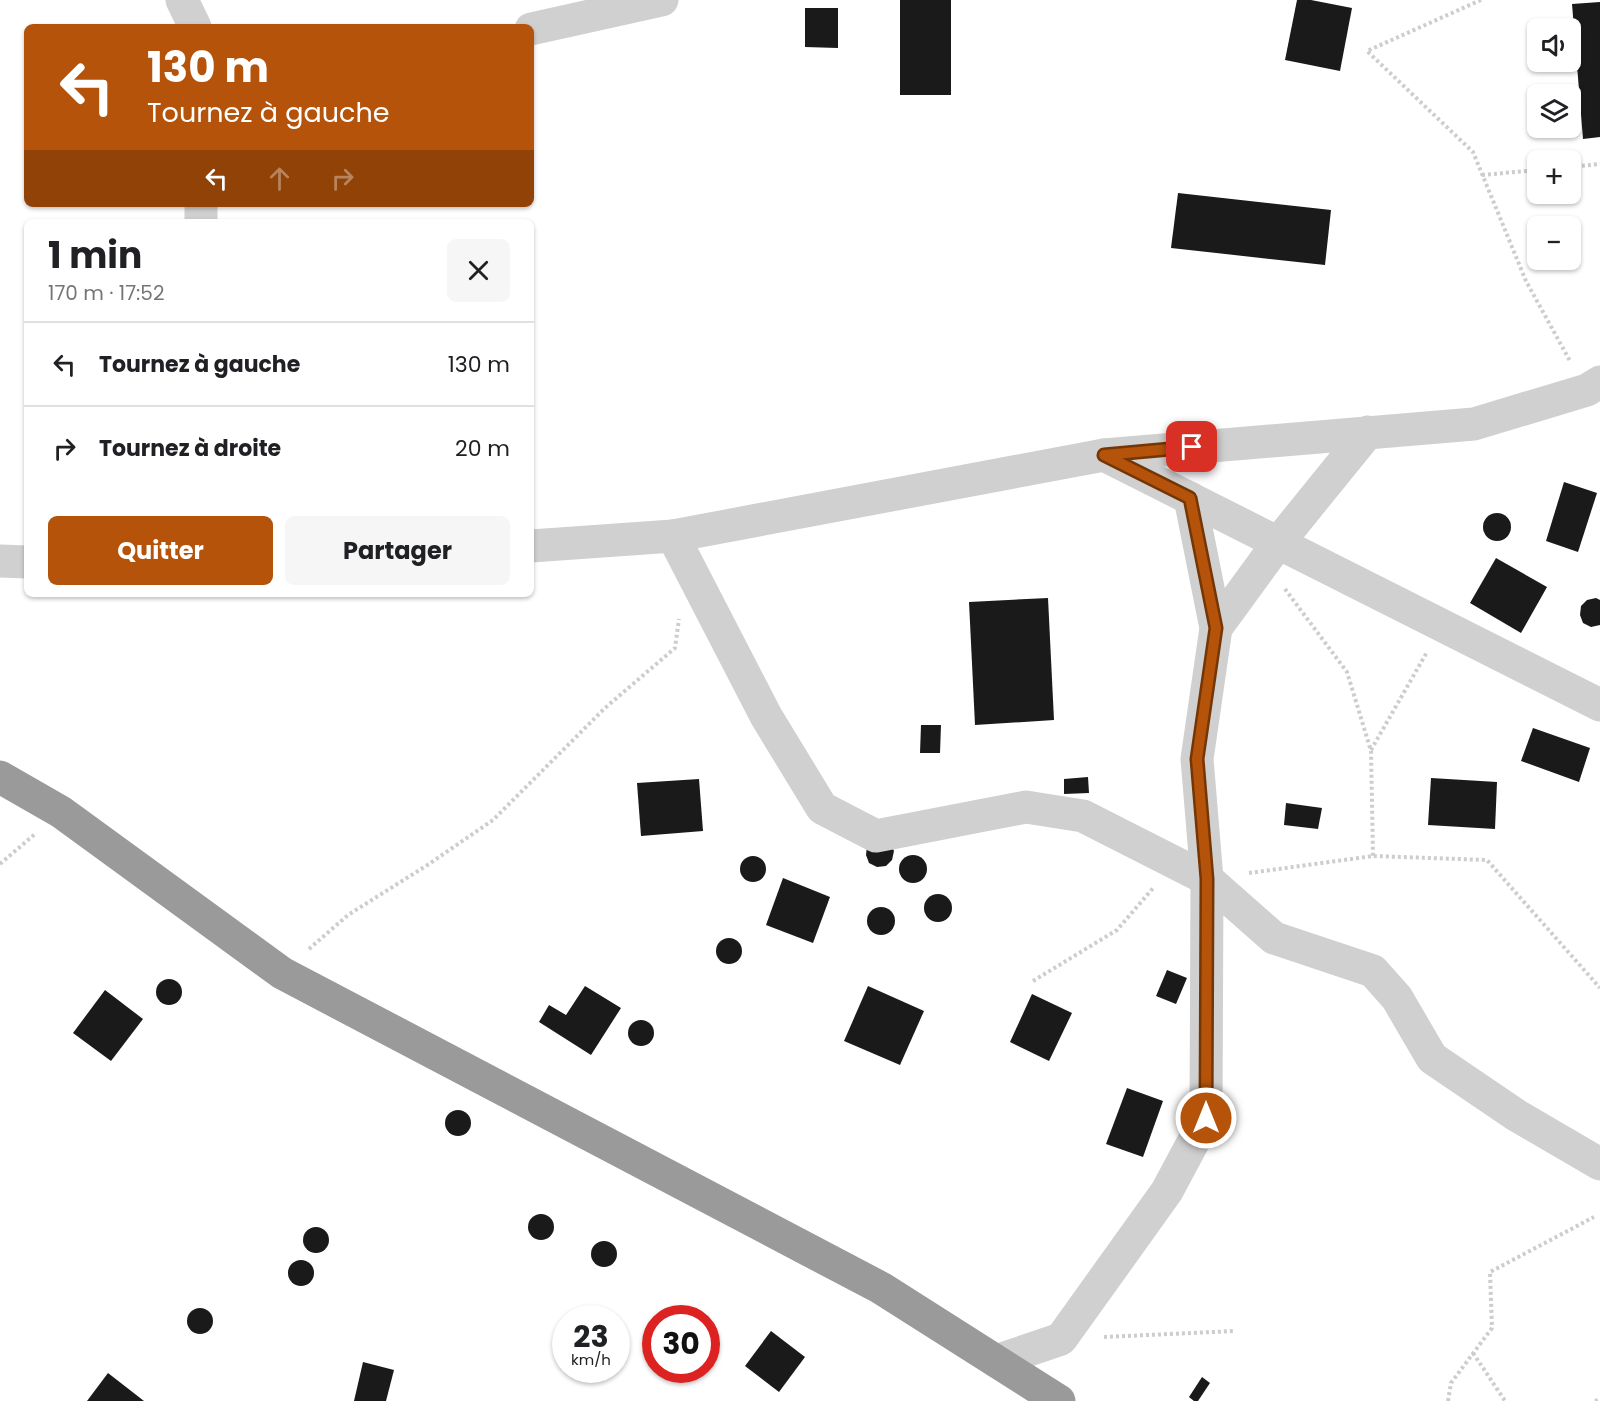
<!DOCTYPE html>
<html lang="fr">
<meta charset="utf-8">
<style>
:root{--surface:#fff;--page:#f6f6f6;--text:#202124;--muted:#757577;--line:#e0e0e0;--accent:#b45309}
body{margin:0;font-family:Poppins,sans-serif;background:var(--page);color:var(--text);height:100vh;display:flex;flex-direction:column;font-size:22px;white-space:nowrap}
*{box-sizing:border-box;margin:0}
p{font-size:20px;color:var(--muted)}
.icon{flex:none;width:33px;height:33px;fill:none;stroke:currentColor;stroke-width:2;stroke-linecap:round;stroke-linejoin:round}
.map{position:relative;flex:1;overflow:hidden}
.drawer{position:absolute;left:24px;top:219px;width:510px;height:378px;display:flex;flex-direction:column;background:var(--surface);border-radius:9px;box-shadow:0 2px 4px #0004}
.drawer>*{flex:none}
.hud{position:absolute;left:24px;top:24px;width:510px;height:183px;border-radius:9px;box-shadow:0 2px 4px #0004;background:#b45309;color:#fff;overflow:hidden}
.buttons{position:absolute;left:1527px;top:18px;display:grid;gap:12px}
.buttons a{display:grid;place-items:center;width:54px;height:54px;border-radius:9px;background:var(--surface);box-shadow:0 2px 4px #0004;font-size:30px}
.speed{position:absolute;left:552px;top:1305px;display:flex;gap:12px;font-size:30px;font-weight:700;text-align:center}
.speed>*{display:grid;place-content:center;width:78px;height:78px;border-radius:50%;background:var(--surface);box-shadow:0 2px 4px #0004;line-height:1}
.speed small{font-size:15px;font-weight:400}
.speed .limit{border:9px solid #d22;background:#fff;color:#111}
.pin{position:absolute;display:grid;place-items:center;width:51px;height:51px;color:#fff;margin:-26px;border-radius:12px;box-shadow:0 3px 9px #0006}
.me{position:absolute;width:66px;margin:-33px;rotate:0deg;stroke-linejoin:round;filter:drop-shadow(0 0 4px #0008)}
.turn{display:flex;align-items:center;gap:21px;height:126px;padding:0 24px;font-size:27px}
.turn .icon{width:78px;height:78px;stroke-width:2.5}
.turn b{display:block;font-size:42px;line-height:51px}
.lanes{display:flex;align-items:center;height:57px;padding:0 24px;background:#0003;justify-content:center;gap:30px;direction:ltr}
.lanes .off{opacity:.35}
.round{display:grid;place-items:center;flex:none;width:63px;height:63px;border-radius:9px;background:var(--page)}
.headline{display:flex;align-items:center;justify-content:space-between;height:102px;padding:0 24px}
h1{font-size:36px;font-weight:700;line-height:45px}
.cta{display:flex;gap:12px;margin-top:auto;padding:12px 24px}
.cta a{flex:1;height:69px;border-radius:9px;background:var(--accent);color:#fff;font-size:24px;font-weight:700;line-height:69px;text-align:center}
.cta a+a{background:var(--page);color:var(--text)}
ul{padding:0;list-style:none}
li{display:flex;align-items:center;gap:18px;height:84px;padding:0 24px;border-top:2px solid var(--line)}
li div{flex:1}
li b{display:block;font-size:22px}
li em{font-style:normal}
.map>svg:first-child{display:block}
</style>
<div class="map">
<svg width="1600" height="1401" viewBox="0 0 1600 1401">
<rect width="100%" height="100%" fill="#fff"/>
<!-- building -->
<g fill="#1a1a1a">
<rect x="900" y="0" width="51" height="95"/>
<path d="M 1297,0 L 1311,0 L 1352,8 L 1340,71 L 1285,60 Z"/>
<path d="M 1600,2 L 1600,137 L 1583,139 L 1572,4 Z"/>
<path d="M 805,8 L 838,8 L 838,48 L 805,47 Z"/>
<path d="M 1178,193 L 1331,210 L 1325,265 L 1171,248 Z"/>
<path d="M 1564,482 L 1597,493 L 1578,552 L 1546,541 Z"/>
<circle cx="1497" cy="527" r="14"/>
<path d="M 1496,558 L 1547,587 L 1521,633 L 1470,603 Z"/>
<path d="M 1048,598 L 1054,720 L 975,725 L 969,602 Z"/>
<path d="M 1596,598 L 1600,600 L 1600,625 L 1591,627 L 1583,623 L 1580,615 L 1581,606 L 1587,600 Z"/>
<path d="M 921,725 L 941,725 L 940,753 L 920,753 Z"/>
<path d="M 1533,728 L 1590,748 L 1579,782 L 1521,761 Z"/>
<path d="M 1088,777 L 1089,793 L 1064,794 L 1064,779 Z"/>
<path d="M 1431,778 L 1497,782 L 1495,829 L 1428,825 Z"/>
<path d="M 699,779 L 703,831 L 641,836 L 637,783 Z"/>
<path d="M 1286,803 L 1322,808 L 1318,829 L 1284,825 Z"/>
<path d="M 890,843 L 894,851 L 892,860 L 886,866 L 877,867 L 869,863 L 866,855 L 867,846 Z"/>
<circle cx="913" cy="869" r="14"/>
<circle cx="753" cy="869" r="13"/>
<path d="M 783,878 L 830,897 L 813,943 L 766,925 Z"/>
<circle cx="938" cy="908" r="14"/>
<circle cx="881" cy="921" r="14"/>
<circle cx="729" cy="951" r="13"/>
<path d="M 1167,970 L 1187,978 L 1176,1004 L 1156,996 Z"/>
<circle cx="169" cy="992" r="13"/>
<path d="M 585,986 L 621,1008 L 591,1055 L 539,1022 L 549,1005 L 566,1015 Z"/>
<path d="M 868,986 L 924,1011 L 900,1065 L 844,1041 Z"/>
<path d="M 105,990 L 143,1019 L 111,1061 L 73,1033 Z"/>
<path d="M 1032,994 L 1072,1013 L 1049,1061 L 1010,1042 Z"/>
<circle cx="641" cy="1033" r="13"/>
<path d="M 1127,1088 L 1163,1101 L 1143,1157 L 1106,1144 Z"/>
<circle cx="458" cy="1123" r="13"/>
<circle cx="541" cy="1227" r="13"/>
<circle cx="316" cy="1240" r="13"/>
<circle cx="604" cy="1254" r="13"/>
<circle cx="301" cy="1273" r="13"/>
<circle cx="200" cy="1321" r="13"/>
<path d="M 771,1331 L 805,1357 L 779,1392 L 745,1366 Z"/>
<path d="M 363,1362 L 394,1370 L 386,1401 L 354,1401 Z"/>
<path d="M 108,1373 L 144,1401 L 87,1401 Z"/>
<path d="M 1202,1377 L 1210,1383 L 1198,1401 L 1194,1401 L 1189,1397 Z"/>
</g>
<g fill="none" stroke-linecap="round" stroke-linejoin="round">
<!-- path -->
<g stroke="#cdcdcd" stroke-width="4" stroke-dasharray="3 3" stroke-linecap="butt">
<path d="M 1481,0 L 1367,51 L 1473,152 L 1526,281 L 1570,361"/>
<path d="M 1570,167 L 1600,164"/>
<path d="M 1482,175 L 1538,170"/>
<path d="M 1285,589 L 1347,672 L 1371,751 L 1373,856"/>
<path d="M 1371,750 L 1427,652"/>
<path d="M 0,864 L 35,834"/>
<path d="M 1249,873 L 1373,856 L 1487,860 L 1600,988"/>
<path d="M 309,949 L 348,915 L 429,864 L 493,820 L 605,708 L 675,648 L 679,619"/>
<path d="M 1033,981 L 1117,930 L 1154,887"/>
<path d="M 1104,1337 L 1235,1331"/>
<path d="M 1473,1353 L 1505,1401"/>
<path d="M 1448,1401 L 1451,1383 L 1492,1328 L 1490,1272 L 1594,1217"/>
<path d="M 1595,1401 L 1600,1399"/>
</g>
<!-- minor -->
<g stroke="#d0d0d0" stroke-width="33">
<path d="M 182,0 L 195,27"/>
<path d="M 531,29 L 662,0"/>
<path d="M 201,204 L 201,222"/>
<path d="M 1104,455 L 1600,705"/>
<path d="M 1190,498 L 1216,628"/>
<path d="M 673,536 L 766,716 L 822,808 L 876,836 L 1026,807 L 1083,816 L 1207,879 L 1274,938 L 1373,971 L 1397,998 L 1432,1058 L 1516,1115 L 1600,1164"/>
<path d="M 531,546 L 673,536 L 1104,455 L 1474,424 L 1587,390 L 1600,382"/>
<path d="M 0,561 L 27,562"/>
<path d="M 996,1361 L 1061,1339 L 1167,1191 L 1206,1118 L 1207,879 L 1197,759 L 1216,628 L 1278,543 L 1368,432"/>
</g>
<!-- highway -->
<path stroke="#9a9a9a" stroke-width="33" d="M 0,777 L 61,812 L 282,973 L 881,1288 L 1059,1401"/>
</g>
<g fill="none" stroke-linecap="round" stroke-linejoin="round">
<!-- route casing -->
<g stroke="#753606" stroke-width="15">
<path id="route" d="M 1192,447 L 1104,455 L 1190,498 L 1216,628 L 1197,759 L 1207,879 L 1206,1118"/>
</g>
<!-- route -->
<use href="#route" stroke="#b45309" stroke-width="10"/>
</g>
</svg>
<div class="buttons">
<a><svg class="icon" aria-label="sound" viewBox="0 0 24 24"><path d="M4 9h4l5-4v14l-5-4H4zM17 9q2 3 0 6"/></svg></a>
<a><svg class="icon" aria-label="layers" viewBox="0 0 24 24"><path d="M12 4l9 5-9 5-9-5zM3 14l9 5 9-5"/></svg></a>
<a>+</a>
<a>−</a>
</div>
<div class="speed"><div>23<small>km/h</small></div><div class="limit">30</div></div>
<div class="pin" style="left:1192px;top:447px;background:#d93025"><svg class="icon" aria-label="arrive" viewBox="0 0 24 24"><path d="M6 21V4h12l-3 4 3 4H6"/></svg></div>
<svg class="me" style="left:1206px;top:1118px" viewBox="-20 -20 40 40"><circle r="17" fill="#b45309" stroke="#fff" stroke-width="3"/><path d="M0-11L8 9 0 5-8 9z" fill="#fff"/></svg>
<div class="hud">
<div class="turn"><svg class="icon" aria-label="left" viewBox="0 0 24 24"><path d="M17 20v-9H6M10 6l-5 5 5 5"/></svg><div><b>130 m</b>Tournez à gauche</div></div>
<div class="lanes"><svg class="icon" aria-label="left" viewBox="0 0 24 24"><path d="M17 20v-9H6M10 6l-5 5 5 5"/></svg><svg class="icon off" aria-label="ahead" viewBox="0 0 24 24"><path d="M12 20V5M6 11l6-6 6 6"/></svg><svg class="icon off" aria-label="right" viewBox="0 0 24 24"><path d="M7 20v-9h11M14 6l5 5-5 5"/></svg></div>
</div>
<section class="drawer">
<div class="headline"><div><h1>1 min</h1><p>170 m · 17:52</p></div><a class="round"><svg class="icon" aria-label="close" viewBox="0 0 24 24"><path d="M6 6l12 12M18 6L6 18"/></svg></a></div>
<ul>
<li><svg class="icon" aria-label="left" viewBox="0 0 24 24"><path d="M17 20v-9H6M10 6l-5 5 5 5"/></svg><div><b>Tournez à gauche</b></div><em>130 m</em></li>
<li><svg class="icon" aria-label="right" viewBox="0 0 24 24"><path d="M7 20v-9h11M14 6l5 5-5 5"/></svg><div><b>Tournez à droite</b></div><em>20 m</em></li>
</ul>
<div class="cta"><a>Quitter</a><a>Partager</a></div>
</section>
</div>
